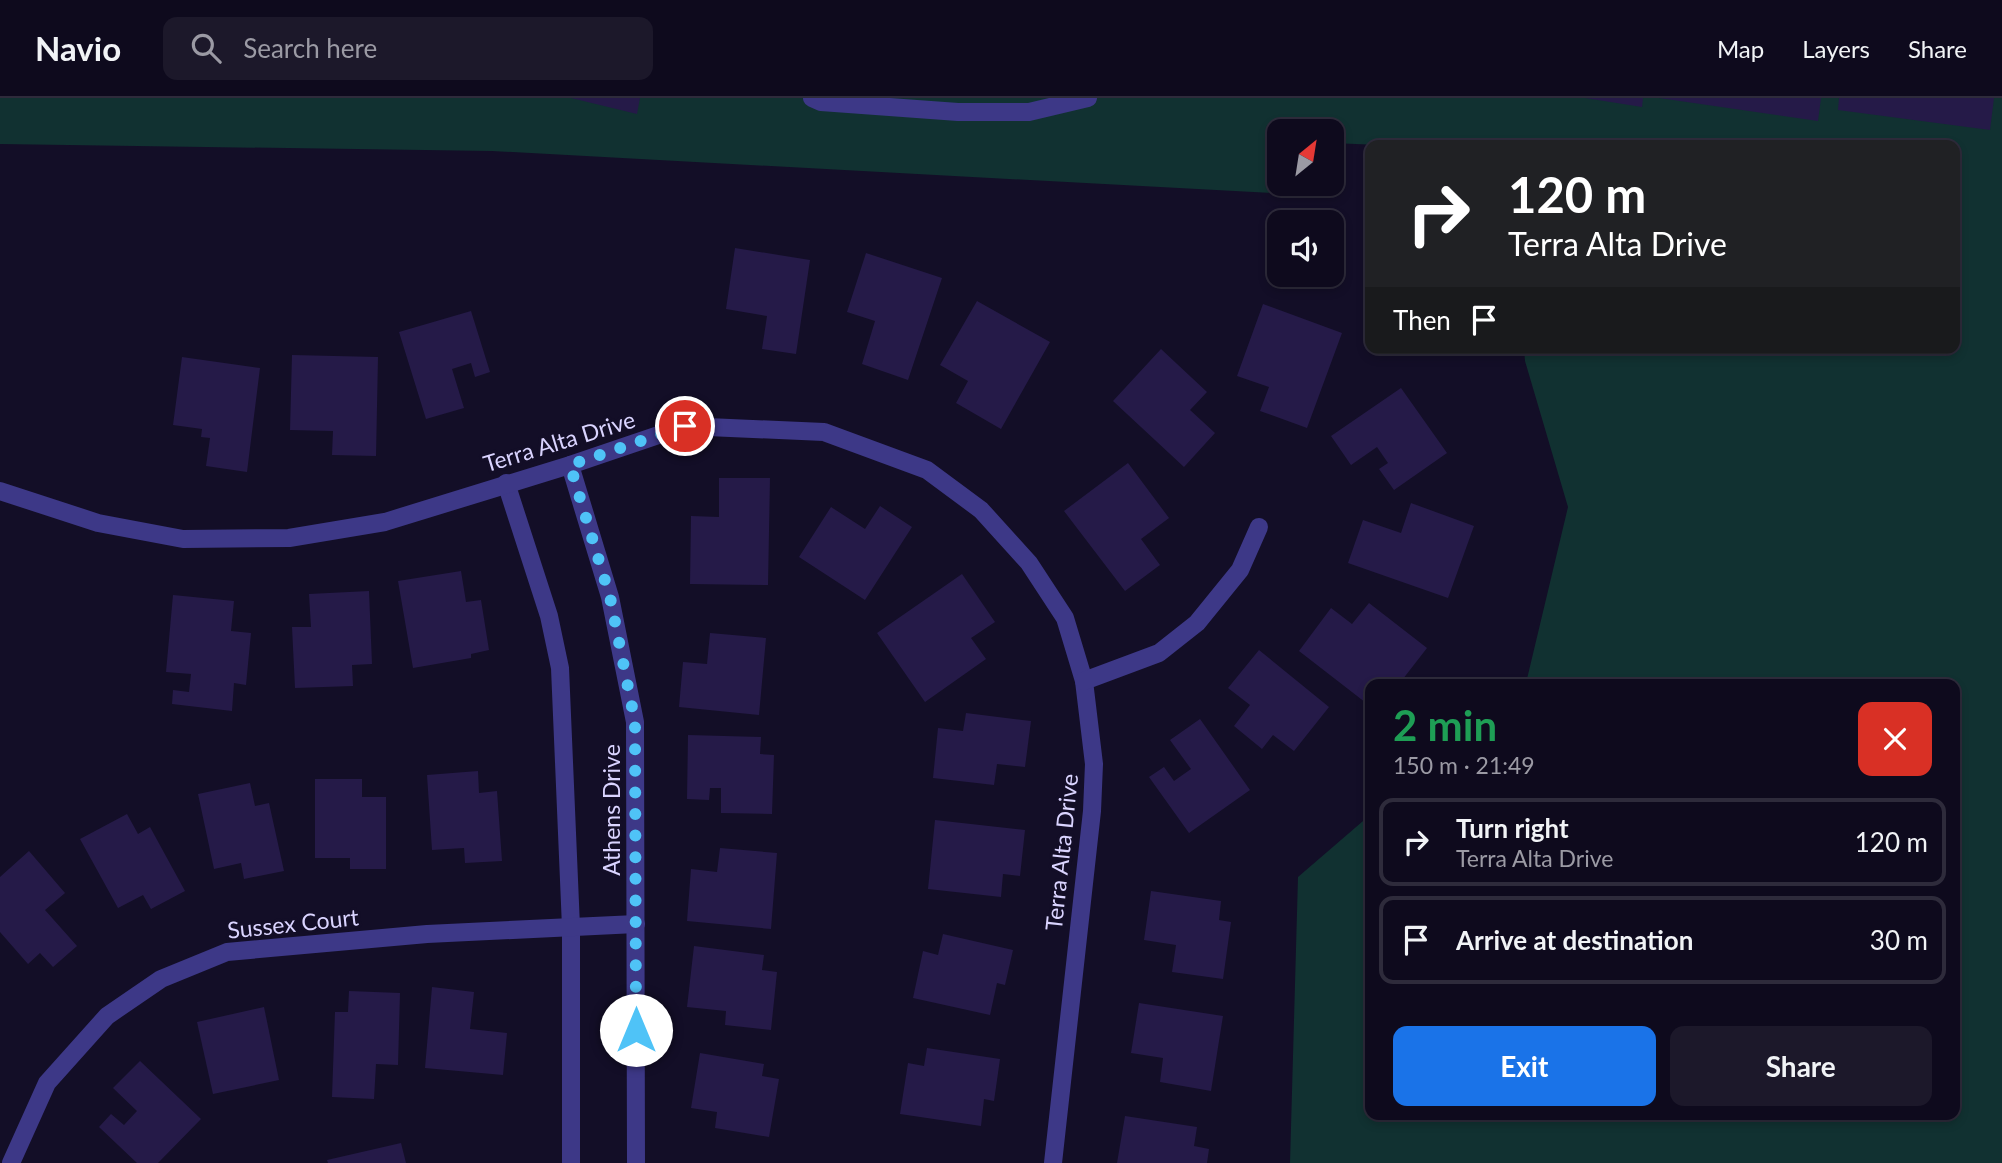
<!DOCTYPE html>
<meta charset="utf-8">
<style>
:root{--surface:#0e0a1d;--page:#1c182a;--text:#f1f3f6;--muted:#9b9aa4;--line:#2e2b3b;--accent:#1a73e8}
body{margin:0;font-family:Lato,sans-serif;background:var(--page);color:var(--text);height:100vh;display:flex;flex-direction:column;font-size:26px;white-space:nowrap}
*{box-sizing:border-box;margin:0}
p{font-size:23px;color:var(--muted)}
.icon{flex:none;width:38px;height:38px;fill:none;stroke:currentColor;stroke-width:2;stroke-linecap:round;stroke-linejoin:round}
.map{position:relative;flex:1;overflow:hidden}
.details{position:absolute;left:1365px;top:581px;width:595px;height:441px;display:flex;flex-direction:column;background:var(--surface);border-radius:14px;box-shadow:0 4px 10px #0003,0 0 0 2px var(--line)}
.details>*{flex:none}
.hud{position:absolute;left:1365px;top:42px;width:595px;height:214px;border-radius:14px;box-shadow:0 4px 10px #0003,0 0 0 2px var(--line);background:#202124;color:#fff;overflow:hidden}
.needle{width:46px;rotate:30deg}
.fabs{position:absolute;left:1267px;top:21px;display:grid;gap:14px}
.fabs a{display:grid;place-items:center;width:77px;height:77px;border-radius:14px;background:var(--surface);box-shadow:0 4px 10px #0003,0 0 0 2px var(--line);font-size:35px}
.pin{position:absolute;display:grid;place-items:center;width:60px;height:60px;color:#fff;margin:-30px;border:4px solid #fff;border-radius:50%;box-shadow:0 2px 7px #0007}
.me{position:absolute;width:77px;margin:-38px;rotate:0deg;stroke-linejoin:round;filter:drop-shadow(0 0 5px #0008)}
.turn{display:flex;align-items:center;gap:24px;height:147px;padding:0 28px;font-size:32px}
.turn .icon{width:91px;height:91px;stroke-width:2.5}
.turn b{display:block;font-size:49px;line-height:60px}
.then{display:flex;align-items:center;height:66px;padding:0 28px;background:#0003;gap:14px;font-size:26px}
.round{display:grid;place-items:center;flex:none;width:74px;height:74px;border-radius:14px;background:var(--page)}
.head{display:flex;align-items:center;justify-content:space-between;height:119px;padding:0 28px}
h1{font-size:42px;font-weight:700;line-height:52px;color:#1e9e55}
.primary-button{display:flex;gap:14px;margin-top:auto;padding:14px 28px}
.primary-button a{flex:1;height:80px;border-radius:14px;background:var(--accent);color:#fff;font-size:28px;font-weight:700;line-height:80px;text-align:center}
.primary-button a+a{background:var(--page);color:var(--text)}
ul{padding:0;list-style:none}
li{display:flex;align-items:center;gap:21px;height:88px;margin:0 14px 10px;padding:0 14px;border:4px solid var(--line);border-radius:14px}
li div{flex:1}
li b{display:block;font-size:26px}
li em{font-style:normal}
header{display:flex;align-items:center;gap:42px;box-sizing:border-box;height:98px;padding:0 35px;background:var(--surface);border-bottom:2px solid var(--line)}
header strong{font-size:33px}
nav{display:flex;gap:38px;margin-inline-start:auto;font-size:24px}
.search{width:490px;height:63px;background:var(--page);display:flex;align-items:center;gap:18px;box-sizing:border-box;padding:0 24px;border-radius:14px;color:var(--muted);font-size:26px}
.map>svg:first-child{display:block}
</style>
<header>
<strong>Navio</strong>
<div class="search"><svg class="icon" aria-label="search" viewBox="0 0 24 24"><circle cx="10" cy="10" r="6"/><path d="M15 15l6 6"/></svg>Search here</div>
<nav><a>Map</a><a>Layers</a><a>Share</a></nav>
</header>
<div class="map">
<svg width="2002" height="1065" viewBox="0 0 2002 1065">
<rect width="100%" height="100%" fill="#130e27"/>
<!-- green -->
<path fill="#113131" d="M 0,0 L 2002,0 L 2002,1065 L 1290,1065 L 1298,779 L 1370,717 L 1370,1017 L 1955,1017 L 1955,586 L 1521,586 L 1527,581 L 1568,409 L 1525,263 L 1524,250 L 1955,250 L 1955,47 L 1379,47 L 1332,45 L 1332,33 L 1279,33 L 1279,86 L 1307,86 L 1307,97 L 492,53 L 0,46 Z"/>
<!-- building -->
<g fill="#251a48">
<path d="M 571,0 L 640,0 L 637,16 Z"/>
<path d="M 1585,0 L 1643,0 L 1642,9 Z"/>
<path d="M 1659,0 L 1821,0 L 1818,23 Z"/>
<path d="M 1839,0 L 1994,0 L 1990,32 L 1838,12 Z"/>
<path d="M 735,150 L 810,162 L 796,256 L 762,251 L 767,218 L 726,211 Z"/>
<path d="M 866,155 L 942,180 L 908,282 L 862,266 L 875,223 L 847,214 Z"/>
<path d="M 977,203 L 1050,244 L 1001,331 L 956,305 L 968,283 L 940,267 Z"/>
<path d="M 1263,206 L 1342,235 L 1307,330 L 1260,313 L 1269,289 L 1237,278 Z"/>
<path d="M 471,213 L 490,274 L 475,279 L 471,265 L 452,271 L 464,310 L 426,321 L 399,234 Z"/>
<path d="M 1161,251 L 1207,294 L 1190,312 L 1215,335 L 1184,369 L 1113,303 Z"/>
<path d="M 292,257 L 378,259 L 376,358 L 332,357 L 333,333 L 290,332 Z"/>
<path d="M 182,259 L 260,270 L 247,374 L 206,368 L 210,340 L 201,339 L 202,331 L 173,327 Z"/>
<path d="M 1401,290 L 1447,355 L 1394,392 L 1379,371 L 1388,365 L 1377,349 L 1351,367 L 1331,338 Z"/>
<path d="M 1128,365 L 1169,420 L 1141,441 L 1160,467 L 1125,493 L 1064,413 Z"/>
<path d="M 719,380 L 770,380 L 768,487 L 690,486 L 691,418 L 719,419 Z"/>
<path d="M 1411,405 L 1474,428 L 1448,500 L 1348,465 L 1363,422 L 1401,435 Z"/>
<path d="M 880,408 L 912,429 L 865,502 L 799,459 L 831,409 L 865,431 Z"/>
<path d="M 461,473 L 466,504 L 481,502 L 489,552 L 471,556 L 471,560 L 413,570 L 398,483 Z"/>
<path d="M 962,476 L 995,524 L 971,540 L 986,561 L 925,604 L 877,535 Z"/>
<path d="M 369,493 L 372,566 L 352,567 L 353,588 L 295,590 L 292,529 L 311,529 L 309,496 Z"/>
<path d="M 173,497 L 234,503 L 231,533 L 251,535 L 246,587 L 234,585 L 232,613 L 172,606 L 173,592 L 189,594 L 191,576 L 166,574 Z"/>
<path d="M 1369,505 L 1427,550 L 1399,586 L 1370,586 L 1370,608 L 1299,553 L 1331,510 L 1352,526 Z"/>
<path d="M 710,535 L 766,540 L 759,617 L 679,609 L 683,564 L 707,566 Z"/>
<path d="M 1259,552 L 1329,609 L 1294,653 L 1273,637 L 1262,651 L 1234,628 L 1250,607 L 1228,590 Z"/>
<path d="M 966,615 L 1031,623 L 1025,669 L 997,666 L 994,687 L 933,680 L 938,630 L 963,633 Z"/>
<path d="M 1200,621 L 1250,692 L 1189,735 L 1149,679 L 1164,669 L 1174,683 L 1191,671 L 1170,642 Z"/>
<path d="M 688,637 L 761,639 L 760,656 L 774,657 L 772,716 L 721,715 L 721,690 L 710,690 L 709,702 L 687,701 Z"/>
<path d="M 478,673 L 479,695 L 497,693 L 502,763 L 465,765 L 464,750 L 432,752 L 427,677 Z"/>
<path d="M 315,681 L 362,681 L 362,699 L 386,699 L 386,771 L 350,771 L 350,760 L 315,760 Z"/>
<path d="M 250,685 L 255,708 L 269,705 L 284,773 L 244,781 L 241,765 L 214,771 L 198,696 Z"/>
<path d="M 127,716 L 138,736 L 150,729 L 185,793 L 151,811 L 143,797 L 118,810 L 80,741 Z"/>
<path d="M 935,722 L 1025,732 L 1020,778 L 1003,776 L 1001,799 L 928,791 Z"/>
<path d="M 720,750 L 777,755 L 771,831 L 687,823 L 691,771 L 717,774 Z"/>
<path d="M 29,753 L 65,795 L 45,812 L 77,848 L 53,869 L 40,855 L 28,866 L 0,834 L 0,779 Z"/>
<path d="M 1151,793 L 1221,803 L 1219,822 L 1231,824 L 1223,881 L 1172,874 L 1176,847 L 1144,842 Z"/>
<path d="M 943,836 L 1013,852 L 1005,887 L 997,885 L 990,917 L 913,900 L 923,853 L 938,857 Z"/>
<path d="M 694,848 L 764,857 L 762,872 L 777,874 L 771,932 L 725,927 L 726,913 L 687,909 Z"/>
<path d="M 432,889 L 474,894 L 470,931 L 507,935 L 503,977 L 425,970 Z"/>
<path d="M 349,893 L 400,895 L 398,967 L 376,966 L 374,1001 L 332,999 L 335,914 L 348,914 Z"/>
<path d="M 1139,905 L 1223,918 L 1211,993 L 1160,984 L 1163,960 L 1131,955 Z"/>
<path d="M 264,909 L 279,982 L 213,996 L 197,924 Z"/>
<path d="M 927,950 L 1000,961 L 994,1003 L 984,1001 L 981,1028 L 900,1016 L 908,965 L 924,968 Z"/>
<path d="M 700,955 L 764,966 L 762,978 L 779,981 L 769,1039 L 715,1030 L 717,1014 L 691,1010 Z"/>
<path d="M 140,963 L 201,1021 L 158,1065 L 137,1065 L 99,1029 L 111,1016 L 124,1027 L 137,1013 L 113,990 Z"/>
<path d="M 1125,1018 L 1197,1029 L 1194,1048 L 1209,1051 L 1207,1065 L 1117,1065 Z"/>
<path d="M 401,1045 L 406,1065 L 328,1065 L 327,1062 Z"/>
</g>
<g fill="none" stroke-linecap="round" stroke-linejoin="round">
<!-- minor -->
<g stroke="#3d3887" stroke-width="18">
<path d="M 812,0 L 821,4 L 958,14 L 1029,14 L 1088,0"/>
<path d="M 570,367 L 610,499 L 635,624 L 636,1065"/>
<path d="M 506,385 L 549,518 L 560,570 L 571,829 L 571,1065"/>
<path d="M 0,393 L 98,425 L 183,441 L 289,440 L 385,424 L 570,367 L 685,328 L 824,334 L 927,372 L 981,412 L 1029,465 L 1065,520 L 1084,583 L 1094,666 L 1092,713 L 1053,1065"/>
<path d="M 1084,583 L 1159,555 L 1197,525 L 1240,472 L 1259,429"/>
<path d="M 11,1065 L 47,985 L 107,918 L 161,881 L 227,854 L 427,836 L 636,826"/>
</g>
</g>
<g fill="none" stroke-linecap="round" stroke-linejoin="round">
<!-- route -->
<path stroke="#4fc3f7" stroke-width="12" stroke-dasharray="0 21.6" d="M 636,932 L 635,624 L 610,499 L 570,367 L 685,328"/>
</g>
<g text-anchor="middle" dominant-baseline="central" stroke-width="6" stroke-linejoin="round" paint-order="stroke">
<!-- street labels -->
<g font-size="23" fill="#dad4ff" stroke="#130e27">
<text transform="translate(559 343) rotate(-17)">Terra Alta Drive</text>
<text transform="translate(611 712) rotate(-90)">Athens Drive</text>
<text transform="translate(1061 754) rotate(-84)">Terra Alta Drive</text>
<text transform="translate(293 825) rotate(-6)">Sussex Court</text>
</g>
</g>
</svg>
<div class="fabs">
<a><svg class="needle" viewBox="-14 -14 28 28"><path d="M0-13l5 13h-10z" fill="#e53935"/><path d="M0 13l5-13h-10z" fill="#9b9aa4"/></svg></a>
<a><svg class="icon" aria-label="sound" viewBox="0 0 24 24"><path d="M4 9h4l5-4v14l-5-4H4zM17 9q2 3 0 6"/></svg></a>
</div>
<div class="pin" style="left:685px;top:328px;background:#d93025"><svg class="icon" aria-label="arrive" viewBox="0 0 24 24"><path d="M6 21V4h12l-3 4 3 4H6"/></svg></div>
<svg class="me" style="left:636px;top:932px" viewBox="-20 -20 40 40"><circle r="19" fill="#fff"/><path d="M0-13L10 11 0 6-10 11z" fill="#4fc3f7"/></svg>
<div class="hud">
<div class="turn"><svg class="icon" aria-label="right" viewBox="0 0 24 24"><path d="M7 20v-9h11M14 6l5 5-5 5"/></svg><div><b>120 m</b>Terra Alta Drive</div></div>
<div class="then">Then<svg class="icon" aria-label="arrive" viewBox="0 0 24 24"><path d="M6 21V4h12l-3 4 3 4H6"/></svg></div>
</div>
<section class="details">
<div class="head"><div><h1>2 min</h1><p>150 m · 21:49</p></div><a class="round" style="background:#d93025;color:#fff"><svg class="icon" aria-label="close" viewBox="0 0 24 24"><path d="M6 6l12 12M18 6L6 18"/></svg></a></div>
<ul>
<li><svg class="icon" aria-label="right" viewBox="0 0 24 24"><path d="M7 20v-9h11M14 6l5 5-5 5"/></svg><div><b>Turn right</b><p>Terra Alta Drive</p></div><em>120 m</em></li>
<li><svg class="icon" aria-label="arrive" viewBox="0 0 24 24"><path d="M6 21V4h12l-3 4 3 4H6"/></svg><div><b>Arrive at destination</b></div><em>30 m</em></li>
</ul>
<div class="primary-button"><a>Exit</a><a>Share</a></div>
</section>
</div>
